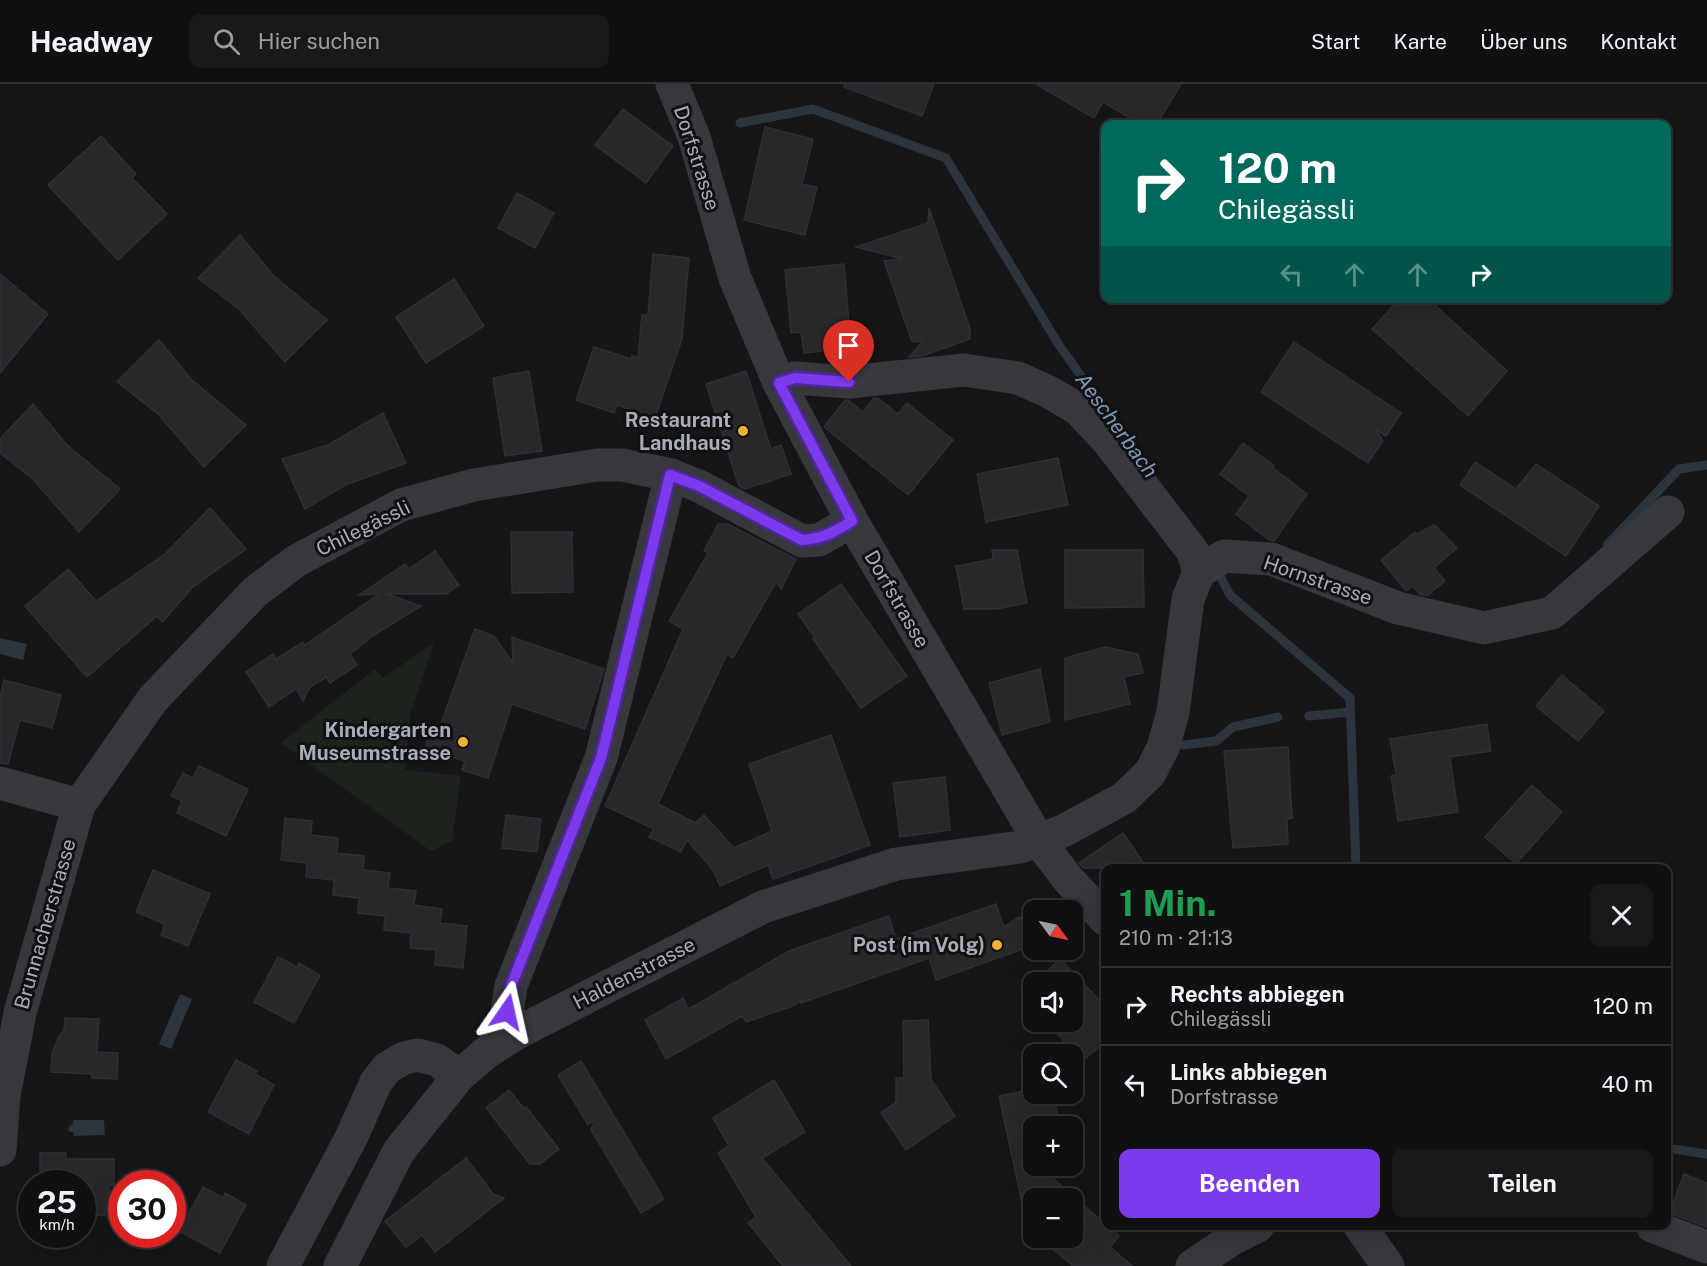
<!DOCTYPE html>
<html lang="de">
<meta charset="utf-8">
<style>
:root{--surface:#101012;--page:#19191b;--text:#f1f3f6;--muted:#9c9d9f;--line:#303032;--accent:#7c3aed}
body{margin:0;font-family:"Public Sans",sans-serif;background:var(--page);color:var(--text);height:100vh;display:flex;flex-direction:column;font-size:22px;white-space:nowrap}
*{box-sizing:border-box;margin:0}
p{font-size:20px;color:var(--muted)}
.icon{flex:none;width:33px;height:33px;fill:none;stroke:currentColor;stroke-width:2;stroke-linecap:round;stroke-linejoin:round}
.map{position:relative;flex:1;overflow:hidden}
.side{position:absolute;left:1101px;top:780px;width:570px;height:366px;display:flex;flex-direction:column;background:var(--surface);border-radius:12px;box-shadow:0 6px 24px #0002,0 0 0 2px var(--line)}
.side>*{flex:none}
.hud{position:absolute;left:1101px;top:36px;width:570px;height:183px;border-radius:12px;box-shadow:0 6px 24px #0002,0 0 0 2px var(--line);background:#00695c;color:#fff;overflow:hidden}
.needle{width:39px;rotate:123deg}
.controls{position:absolute;left:1023px;top:816px;display:grid;gap:12px}
.controls a{display:grid;place-items:center;width:60px;height:60px;border-radius:12px;background:var(--surface);box-shadow:0 6px 24px #0002,0 0 0 2px var(--line);font-size:30px}
.speed{position:absolute;left:18px;top:1086px;display:flex;gap:12px;font-size:30px;font-weight:700;text-align:center}
.speed>*{display:grid;place-content:center;width:78px;height:78px;border-radius:50%;background:var(--surface);box-shadow:0 6px 24px #0002,0 0 0 2px var(--line);line-height:1}
.speed small{font-size:15px;font-weight:400}
.speed .limit{border:9px solid #d22;background:#fff;color:#111}
.pin{position:absolute;display:grid;place-items:center;width:51px;height:51px;color:#fff;margin:-62px -26px;border-radius:50% 50% 50% 0;rotate:-45deg;box-shadow:0 0 6px #0007}
.pin .icon{rotate:45deg}
.me{position:absolute;width:66px;margin:-33px;rotate:11deg;stroke-linejoin:round;filter:drop-shadow(0 0 4px #0008)}
.turn{display:flex;align-items:center;gap:21px;height:126px;padding:0 18px;font-size:27px}
.turn .icon{width:78px;height:78px;stroke-width:2.5}
.turn b{display:block;font-size:42px;line-height:51px}
.lanes{display:flex;align-items:center;height:57px;padding:0 18px;background:#0003;justify-content:center;gap:30px;direction:ltr}
.lanes .off{opacity:.35}
.round{display:grid;place-items:center;flex:none;width:63px;height:63px;border-radius:12px;background:var(--page)}
.head{display:flex;align-items:center;justify-content:space-between;height:102px;padding:0 18px}
h1{font-size:36px;font-weight:700;line-height:45px;color:#1e9e55}
.primary-button{display:flex;gap:12px;margin-top:auto;padding:12px 18px}
.primary-button a{flex:1;height:69px;border-radius:12px;background:var(--accent);color:#fff;font-size:24px;font-weight:700;line-height:69px;text-align:center}
.primary-button a+a{background:var(--page);color:var(--text)}
ul{padding:0;list-style:none}
li{display:flex;align-items:center;gap:18px;height:78px;padding:0 18px;border-top:2px solid var(--line)}
li div{flex:1}
li b{display:block;font-size:22px}
li em{font-style:normal}
header{display:flex;align-items:center;gap:36px;box-sizing:border-box;height:84px;padding:0 30px;background:var(--surface);border-bottom:2px solid var(--line)}
header strong{font-size:28px}
nav{display:flex;gap:33px;margin-inline-start:auto;font-size:21px}
.search{width:420px;height:54px;background:var(--page);display:flex;align-items:center;gap:15px;box-sizing:border-box;padding:0 21px;border-radius:12px;color:var(--muted);font-size:22px}
.map>svg:first-child{display:block}
</style>
<header>
<strong>Headway</strong>
<div class="search"><svg class="icon" aria-label="search" viewBox="0 0 24 24"><circle cx="10" cy="10" r="6"/><path d="M15 15l6 6"/></svg>Hier suchen</div>
<nav><a>Start</a><a>Karte</a><a>Über uns</a><a>Kontakt</a></nav>
</header>
<div class="map">
<svg width="1707" height="1182" viewBox="0 0 1707 1182">
<rect width="100%" height="100%" fill="#161618"/>
<!-- green -->
<path fill="#1c231d" d="M 434,559 L 410,631 L 405,686 L 461,692 L 452,757 L 431,767 L 281,659 L 375,585 L 383,594 Z"/>
<!-- water -->
<g fill="#2c353c">
<path d="M 0,554 L 27,560 L 23,576 L 0,570 Z"/>
<path d="M 180,910 L 192,915 L 171,965 L 159,960 Z"/>
<path d="M 73,1036 L 104,1036 L 105,1051 L 73,1052 L 74,1049 L 69,1047 L 68,1043 L 73,1039 Z"/>
</g>
<g fill="none" stroke-linecap="round" stroke-linejoin="round">
<!-- stream -->
<g stroke="#2c353c" stroke-width="9">
<path d="M 740,39 L 813,25 L 946,74 L 1059,261 L 1126,355"/>
<path d="M 1607,461 L 1679,385 L 1707,381"/>
<path d="M 1216,484 L 1230,511 L 1350,614 L 1356,784"/>
<path d="M 1309,632 L 1350,628"/>
<path d="M 1183,661 L 1216,657 L 1233,643 L 1278,633"/>
<path d="M 1666,1064 L 1707,1070"/>
</g>
</g>
<!-- building -->
<g fill="#29292c" stroke="#303034" stroke-width="1.5">
<path d="M 844,0 L 934,0 L 922,32 L 844,3 Z"/>
<path d="M 1036,0 L 1181,0 L 1157,40 L 1140,40 L 1103,18 L 1094,34 Z"/>
<path d="M 623,25 L 673,62 L 646,99 L 595,61 Z"/>
<path d="M 765,43 L 813,55 L 802,100 L 817,103 L 805,151 L 744,136 Z"/>
<path d="M 101,52 L 136,90 L 132,94 L 167,130 L 118,176 L 48,101 Z"/>
<path d="M 517,109 L 554,129 L 535,164 L 498,144 Z"/>
<path d="M 929,124 L 970,245 L 970,255 L 922,272 L 909,273 L 923,257 L 912,258 L 884,177 L 903,175 L 856,163 L 928,139 Z"/>
<path d="M 240,151 L 274,192 L 327,236 L 285,278 L 239,225 L 198,194 Z"/>
<path d="M 653,170 L 689,174 L 682,255 L 655,334 L 617,321 L 614,329 L 576,316 L 594,263 L 631,275 L 632,272 L 638,274 L 642,231 L 648,231 Z"/>
<path d="M 844,180 L 851,264 L 804,269 L 801,248 L 791,249 L 785,186 Z"/>
<path d="M 0,190 L 48,230 L 0,289 Z"/>
<path d="M 454,195 L 484,242 L 426,279 L 396,233 Z"/>
<path d="M 1400,214 L 1427,214 L 1507,287 L 1468,332 L 1372,245 Z"/>
<path d="M 159,256 L 192,296 L 246,341 L 204,383 L 158,330 L 117,298 Z"/>
<path d="M 1294,258 L 1401,329 L 1386,352 L 1375,345 L 1383,357 L 1368,379 L 1261,308 Z"/>
<path d="M 529,287 L 542,367 L 505,372 L 493,294 Z"/>
<path d="M 746,287 L 771,365 L 781,361 L 791,390 L 745,405 L 739,402 L 706,300 Z"/>
<path d="M 874,314 L 878,314 L 898,330 L 907,319 L 953,356 L 908,411 L 824,343 L 845,316 L 849,317 L 863,328 Z"/>
<path d="M 33,320 L 67,361 L 120,405 L 79,448 L 33,395 L 0,369 L 0,355 Z"/>
<path d="M 383,329 L 406,379 L 345,401 L 305,425 L 282,375 L 328,361 Z"/>
<path d="M 1243,359 L 1274,382 L 1272,383 L 1307,410 L 1274,457 L 1269,456 L 1236,430 L 1249,412 L 1220,390 Z"/>
<path d="M 1058,374 L 1068,421 L 986,438 L 977,390 Z"/>
<path d="M 1475,378 L 1516,405 L 1536,380 L 1599,422 L 1566,472 L 1460,401 Z"/>
<path d="M 210,424 L 246,465 L 193,503 L 162,538 L 157,532 L 87,593 L 25,522 L 68,485 L 96,517 L 165,470 Z"/>
<path d="M 718,440 L 728,440 L 796,475 L 781,505 L 776,498 L 733,574 L 727,570 L 658,720 L 695,739 L 704,731 L 734,764 L 772,747 L 749,680 L 831,651 L 870,761 L 773,795 L 768,781 L 720,802 L 713,786 L 687,756 L 681,768 L 649,753 L 654,745 L 605,722 L 683,545 L 669,537 L 708,469 L 704,467 Z"/>
<path d="M 1434,441 L 1457,464 L 1434,484 L 1445,497 L 1427,512 L 1420,510 L 1413,502 L 1406,507 L 1381,476 L 1415,448 L 1417,450 Z"/>
<path d="M 511,448 L 572,448 L 573,508 L 512,509 Z"/>
<path d="M 992,466 L 1017,466 L 1027,519 L 996,525 L 964,525 L 956,482 L 993,475 Z"/>
<path d="M 1065,466 L 1143,466 L 1144,523 L 1065,524 Z"/>
<path d="M 435,467 L 459,501 L 446,510 L 387,510 L 421,522 L 374,551 L 350,570 L 357,581 L 330,599 L 326,593 L 310,603 L 303,617 L 296,605 L 269,623 L 246,588 L 273,570 L 276,575 L 303,558 L 305,561 L 379,510 L 359,511 L 405,480 L 409,485 Z"/>
<path d="M 841,500 L 907,592 L 861,624 L 813,555 L 815,554 L 798,530 Z"/>
<path d="M 475,545 L 494,552 L 513,579 L 512,553 L 604,585 L 585,645 L 512,620 L 488,694 L 462,686 L 465,677 L 425,664 L 433,640 L 440,642 Z"/>
<path d="M 1105,563 L 1138,570 L 1143,589 L 1124,593 L 1130,620 L 1065,636 L 1065,574 Z"/>
<path d="M 1040,585 L 1050,638 L 1002,651 L 989,599 Z"/>
<path d="M 1562,591 L 1604,627 L 1578,657 L 1536,622 Z"/>
<path d="M 4,596 L 61,611 L 52,644 L 20,636 L 8,680 L 0,679 L 0,613 Z"/>
<path d="M 1487,640 L 1491,667 L 1450,673 L 1458,728 L 1398,737 L 1391,692 L 1396,691 L 1390,655 Z"/>
<path d="M 1288,663 L 1292,734 L 1287,735 L 1288,760 L 1233,764 L 1224,667 Z"/>
<path d="M 199,682 L 248,705 L 226,752 L 177,729 L 182,717 L 171,712 L 183,689 L 193,694 Z"/>
<path d="M 945,693 L 950,746 L 900,753 L 893,699 Z"/>
<path d="M 1532,701 L 1562,728 L 1516,780 L 1485,753 Z"/>
<path d="M 506,731 L 541,735 L 537,768 L 502,764 Z"/>
<path d="M 285,734 L 312,737 L 311,751 L 338,754 L 337,769 L 364,772 L 363,786 L 390,789 L 388,804 L 416,807 L 414,821 L 442,825 L 440,839 L 467,842 L 463,884 L 435,881 L 436,866 L 410,864 L 411,849 L 384,846 L 385,832 L 358,829 L 359,814 L 333,811 L 334,796 L 306,793 L 307,779 L 281,776 Z"/>
<path d="M 1123,749 L 1147,784 L 1084,784 L 1082,783 L 1079,779 Z"/>
<path d="M 153,786 L 210,810 L 188,862 L 161,851 L 165,840 L 136,828 Z"/>
<path d="M 996,820 L 1004,843 L 1019,833 L 1034,848 L 1034,861 L 936,896 L 929,874 L 801,919 L 801,917 L 790,923 L 746,938 L 742,932 L 666,975 L 645,936 L 683,914 L 689,925 L 789,867 L 889,832 L 896,855 Z"/>
<path d="M 278,873 L 297,883 L 299,879 L 320,891 L 294,939 L 254,918 Z"/>
<path d="M 1060,875 L 1106,923 L 1106,956 L 1083,977 L 1046,938 L 1072,938 L 1072,898 L 1035,898 Z"/>
<path d="M 1034,900 L 1034,924 L 1026,917 L 1026,907 Z"/>
<path d="M 65,934 L 99,935 L 97,968 L 118,969 L 117,995 L 92,994 L 92,990 L 51,988 L 52,970 L 59,952 L 64,947 Z"/>
<path d="M 928,936 L 931,995 L 955,1032 L 906,1066 L 881,1029 L 896,1018 L 896,994 L 904,994 L 903,937 Z"/>
<path d="M 236,976 L 257,987 L 255,990 L 274,1001 L 249,1050 L 208,1028 Z"/>
<path d="M 581,977 L 664,1115 L 641,1129 L 591,1046 L 596,1034 L 588,1041 L 558,991 Z"/>
<path d="M 774,996 L 805,1048 L 762,1074 L 851,1182 L 783,1182 L 748,1139 L 756,1133 L 718,1069 L 729,1062 L 713,1034 Z"/>
<path d="M 1034,1005 L 1034,1010 L 1053,1010 L 1060,1042 L 1034,1042 L 1034,1082 L 1039,1082 L 1119,1152 L 1110,1163 L 1132,1182 L 1073,1182 L 1040,1154 L 1072,1154 L 1072,1114 L 1034,1114 L 1034,1148 L 1027,1142 L 999,1012 Z"/>
<path d="M 509,1006 L 524,1025 L 526,1023 L 559,1065 L 540,1080 L 530,1080 L 486,1024 Z"/>
<path d="M 40,1069 L 66,1069 L 66,1075 L 114,1075 L 114,1101 L 109,1101 L 109,1131 L 82,1132 L 82,1100 L 40,1100 Z"/>
<path d="M 466,1074 L 493,1110 L 504,1114 L 435,1168 L 422,1151 L 406,1163 L 385,1137 Z"/>
<path d="M 1684,1090 L 1707,1099 L 1707,1143 L 1669,1129 Z"/>
<path d="M 203,1103 L 223,1114 L 225,1109 L 246,1121 L 220,1169 L 179,1147 Z"/>
</g>
<g fill="none" stroke-linecap="round" stroke-linejoin="round">
<!-- minor -->
<g stroke="#37383d" stroke-width="33">
<path d="M 779,299 L 795,294 L 849,298 L 964,286 L 1018,294 L 1049,308 L 1078,325 L 1108,357 L 1193,468 L 1199,488"/>
<path d="M 0,699 L 79,721 L 153,615 L 255,508 L 296,477 L 401,421 L 474,401 L 597,381 L 622,381 L 671,391 L 699,402 L 802,457 L 819,456 L 852,437"/>
<path d="M 517,949 L 507,928 L 511,902 L 601,674 L 671,391"/>
<path d="M 0,1066 L 4,1012 L 20,929 L 79,721"/>
<path d="M 1652,1142 L 1707,1163"/>
<path d="M 283,1182 L 352,1052 L 376,998 L 387,984 L 404,974 L 418,971 L 437,976 L 459,992"/>
<path d="M 340,1182 L 399,1067 L 459,992 L 487,968 L 517,949 L 763,823 L 896,780 L 1020,763 L 1063,747 L 1124,714 L 1150,689 L 1163,664 L 1173,628 L 1188,515 L 1199,488 L 1224,472 L 1271,475 L 1398,524 L 1484,544 L 1552,529 L 1668,428"/>
<path d="M 1192,1182 L 1232,1155 L 1258,1142"/>
</g>
<!-- tertiary -->
<g stroke="#37383d" stroke-width="33">
<path d="M 672,0 L 694,53 L 735,194 L 779,299 L 852,437 L 1039,757 L 1068,795 L 1106,836"/>
<path d="M 1360,1142 L 1388,1182"/>
</g>
</g>
<g fill="none" stroke-linecap="round" stroke-linejoin="round">
<!-- route casing -->
<g stroke="#51269a" stroke-width="15">
<path id="route" d="M 507,928 L 511,902 L 601,674 L 670,391 L 699,402 L 802,456 C 823,455 834,448 852,437 L 779,299 L 795,294 L 849,298"/>
</g>
<!-- route -->
<use href="#route" stroke="#7c3aed" stroke-width="10"/>
</g>
<!-- markers -->
<g fill="#f2b134" stroke="#111113" stroke-width="2">
<circle cx="743" cy="347" r="6"/>
<circle cx="463" cy="658" r="6"/>
<circle cx="997" cy="861" r="6"/>
</g>
<g text-anchor="middle" dominant-baseline="central" stroke-width="6" stroke-linejoin="round" paint-order="stroke">
<!-- street labels -->
<g font-size="20" fill="#a8adb8" stroke="#111113">
<text transform="translate(697 74) rotate(72)">Dorfstrasse</text>
<text transform="translate(363 444) rotate(-26)">Chilegässli</text>
<text transform="translate(1318 496) rotate(19)">Hornstrasse</text>
<text transform="translate(897 515) rotate(60)">Dorfstrasse</text>
<text transform="translate(45 840) rotate(-74)">Brunnacherstrasse</text>
<text transform="translate(634 889) rotate(-27)">Haldenstrasse</text>
</g>
<!-- poi labels -->
<g font-size="20" font-weight="bold" fill="#a8adb8" stroke="#111113" text-anchor="end">
<text x="731" y="336">Restaurant<tspan x="731" dy="23">Landhaus</tspan></text>
<text x="451" y="646">Kindergarten<tspan x="451" dy="23">Museumstrasse</tspan></text>
<text x="985" y="861">Post (im Volg)</text>
</g>
<!-- water labels -->
<g font-size="21" font-style="italic" fill="#7f9bb3" stroke="#111113">
<text transform="translate(1117 341) rotate(54)">Aescherbach</text>
</g>
</g>
</svg>
<div class="controls">
<a><svg class="needle" viewBox="-14 -14 28 28"><path d="M0-13l5 13h-10z" fill="#e53935"/><path d="M0 13l5-13h-10z" fill="#9c9d9f"/></svg></a>
<a><svg class="icon" aria-label="sound" viewBox="0 0 24 24"><path d="M4 9h4l5-4v14l-5-4H4zM17 9q2 3 0 6"/></svg></a>
<a><svg class="icon" aria-label="search" viewBox="0 0 24 24"><circle cx="10" cy="10" r="6"/><path d="M15 15l6 6"/></svg></a>
<a>+</a>
<a>−</a>
</div>
<div class="speed"><div>25<small>km/h</small></div><div class="limit">30</div></div>
<div class="pin" style="left:849px;top:298px;background:#d93025"><svg class="icon" aria-label="arrive" viewBox="0 0 24 24"><path d="M6 21V4h12l-3 4 3 4H6"/></svg></div>
<svg class="me" style="left:507px;top:928px" viewBox="-20 -20 40 40"><path d="M0-17L14 15 0 8-14 15z" fill="#7c3aed" stroke="#fff" stroke-width="4"/></svg>
<div class="hud">
<div class="turn"><svg class="icon" aria-label="right" viewBox="0 0 24 24"><path d="M7 20v-9h11M14 6l5 5-5 5"/></svg><div><b>120 m</b>Chilegässli</div></div>
<div class="lanes"><svg class="icon off" aria-label="left" viewBox="0 0 24 24"><path d="M17 20v-9H6M10 6l-5 5 5 5"/></svg><svg class="icon off" aria-label="ahead" viewBox="0 0 24 24"><path d="M12 20V5M6 11l6-6 6 6"/></svg><svg class="icon off" aria-label="ahead" viewBox="0 0 24 24"><path d="M12 20V5M6 11l6-6 6 6"/></svg><svg class="icon" aria-label="right" viewBox="0 0 24 24"><path d="M7 20v-9h11M14 6l5 5-5 5"/></svg></div>
</div>
<section class="side">
<div class="head"><div><h1>1 Min.</h1><p>210 m · 21:13</p></div><a class="round"><svg class="icon" aria-label="close" viewBox="0 0 24 24"><path d="M6 6l12 12M18 6L6 18"/></svg></a></div>
<ul>
<li><svg class="icon" aria-label="right" viewBox="0 0 24 24"><path d="M7 20v-9h11M14 6l5 5-5 5"/></svg><div><b>Rechts abbiegen</b><p>Chilegässli</p></div><em>120 m</em></li>
<li><svg class="icon" aria-label="left" viewBox="0 0 24 24"><path d="M17 20v-9H6M10 6l-5 5 5 5"/></svg><div><b>Links abbiegen</b><p>Dorfstrasse</p></div><em>40 m</em></li>
</ul>
<div class="primary-button"><a>Beenden</a><a>Teilen</a></div>
</section>
</div>
